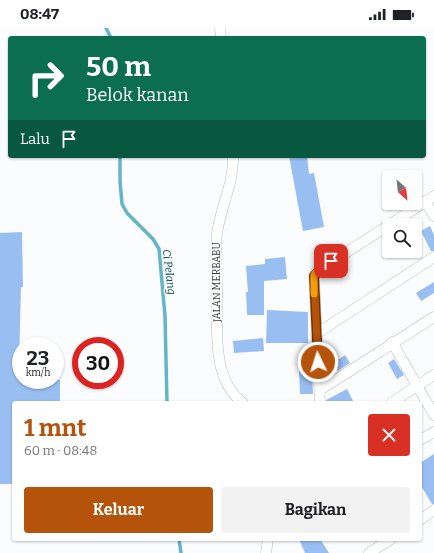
<!DOCTYPE html>
<html lang="id">
<meta charset="utf-8">
<style>
:root{--surface:#fff;--page:#f2f2f2;--text:#202124;--muted:#757577;--accent:#b45309}
body{margin:0;font-family:Bitter,serif;background:var(--page);color:var(--text);height:100vh;display:flex;flex-direction:column;font-size:15px;white-space:nowrap}
*{box-sizing:border-box;margin:0}
p{font-size:13px;color:var(--muted)}
.icon{flex:none;width:22px;height:22px;fill:none;stroke:currentColor;stroke-width:2;stroke-linecap:round;stroke-linejoin:round}
.map{position:relative;flex:1;overflow:hidden}
.sheet{position:absolute;left:12px;top:373px;width:410px;height:140px;display:flex;flex-direction:column;background:var(--surface);border-radius:4px;box-shadow:0 1px 3px #0004}
.sheet>*{flex:none}
.banner{position:absolute;left:8px;top:8px;width:418px;height:122px;border-radius:4px;box-shadow:0 1px 3px #0004;background:#0b6e4f;color:#fff;overflow:hidden}
.needle{width:26px;rotate:153deg}
.tools{position:absolute;left:382px;top:142px;display:grid;gap:8px}
.tools a{display:grid;place-items:center;width:40px;height:40px;border-radius:4px;background:var(--surface);box-shadow:0 1px 3px #0004;font-size:20px}
.speed{position:absolute;left:12px;top:309px;display:flex;gap:8px;font-size:20px;font-weight:700;text-align:center}
.speed>*{display:grid;place-content:center;width:52px;height:52px;border-radius:50%;background:var(--surface);box-shadow:0 1px 3px #0004;line-height:1}
.speed small{font-size:10px;font-weight:400}
.speed .limit{border:6px solid #d22;background:#fff;color:#111}
.pin{position:absolute;display:grid;place-items:center;width:34px;height:34px;color:#fff;margin:-17px;border-radius:8px;box-shadow:0 2px 6px #0006}
.me{position:absolute;width:44px;margin:-22px;rotate:356deg;stroke-linejoin:round;filter:drop-shadow(0 0 3px #0008)}
.turn{display:flex;align-items:center;gap:14px;height:84px;padding:0 12px;font-size:18px}
.turn .icon{width:52px;height:52px;stroke-width:2.5}
.turn b{display:block;font-size:28px;line-height:34px}
.then{display:flex;align-items:center;height:38px;padding:0 12px;background:#0003;gap:8px;font-size:15px}
.round{display:grid;place-items:center;flex:none;width:42px;height:42px;border-radius:4px;background:var(--page)}
.overview{display:flex;align-items:center;justify-content:space-between;height:68px;padding:0 12px}
h1{font-size:24px;font-weight:700;line-height:30px;color:var(--accent)}
.cta{display:flex;gap:8px;margin-top:auto;padding:8px 12px}
.cta a{flex:1;height:46px;border-radius:4px;background:var(--accent);color:#fff;font-size:16px;font-weight:700;line-height:46px;text-align:center}
.cta a+a{background:var(--page);color:var(--text)}
.status{display:flex;justify-content:space-between;align-items:center;height:28px;padding:0 20px;background:var(--surface);direction:ltr}
.status svg{height:11px;fill:currentColor}
.map>svg:first-child{display:block}
</style>
<div class="status"><b>08:47</b><svg viewBox="0 0 49 12"><path d="M0 12V9h3v3zM5 12V6h3v6zM10 12V3h3v9zM15 12V0h3v12zM26 1h20v11H26zM47 4h2v5h-2z"/></svg></div>
<div class="map">
<svg width="434" height="525" viewBox="0 0 434 525">
<rect width="100%" height="100%" fill="#fafcfe"/>
<g fill="none" stroke-linecap="round" stroke-linejoin="round">
<!-- stream -->
<g stroke="#63b5c7" stroke-width="3.5">
<path d="M 106,0 L 111,10"/>
<path d="M 120,128 L 120,153 L 122,176 L 127,185 L 153,211 L 159,221 L 165,288 L 167,375"/>
<path d="M 179,511 L 181,525"/>
</g>
</g>
<!-- building -->
<g fill="#99bef1">
<path d="M 289,128 L 307,128 L 309,146 L 314,145 L 324,199 L 303,203 Z"/>
<path d="M 430,198 L 434,207 L 434,223 L 431,223 L 421,203 Z"/>
<path d="M 22,204 L 23,259 L 21,259 L 19,336 L 21,336 L 21,352 L 60,352 L 60,375 L 14,375 L 14,456 L 0,456 L 0,205 Z"/>
<path d="M 285,229 L 287,251 L 264,253 L 264,287 L 247,287 L 246,264 L 248,264 L 246,238 L 265,236 L 265,231 Z"/>
<path d="M 434,254 L 434,265 L 421,273 L 416,265 Z"/>
<path d="M 267,282 L 308,284 L 308,315 L 266,315 Z"/>
<path d="M 263,310 L 264,323 L 234,325 L 233,313 Z"/>
<path d="M 345,327 L 350,335 L 338,343 L 333,335 Z"/>
<path d="M 394,331 L 404,347 L 397,351 L 388,335 Z"/>
<path d="M 299,343 L 312,343 L 313,366 L 300,366 Z"/>
<path d="M 347,361 L 354,375 L 326,375 L 326,372 Z"/>
<path d="M 434,426 L 434,476 L 432,476 L 420,456 L 420,435 Z"/>
<path d="M 299,511 L 320,511 L 329,525 L 305,525 Z"/>
</g>
<g fill="none" stroke-linecap="round" stroke-linejoin="round">
<!-- street casing -->
<g stroke="#b6bdc7" stroke-width="11">
<g id="street">
<path d="M 220,0 L 221,10"/>
<path d="M 233,128 C 234,155 221,178 217,205 C 215,223 217,242 217,260 C 218,297 210,350 243,375"/>
<path d="M 425,173 L 434,188"/>
<path d="M 316,306 L 434,229"/>
<path d="M 392,314 L 434,387"/>
<path d="M 320,362 L 434,289"/>
<path d="M 320,375 L 314,248 L 316,244 L 434,168"/>
<path d="M 391,375 L 434,347"/>
<path d="M 420,412 L 434,404"/>
<path d="M 420,492 L 434,482"/>
<path d="M 266,525 L 268,511"/>
<path d="M 369,525 L 391,511"/>
</g>
</g>
<!-- street -->
<use href="#street" stroke="#fff" stroke-width="10"/>
</g>
<g fill="none" stroke-linecap="round" stroke-linejoin="round">
<!-- route casing -->
<g stroke="#753606" stroke-width="10">
<path id="route" d="M 318,334 L 314,248 L 320,241 L 331,233"/>
</g>
<!-- route -->
<use href="#route" stroke="#b45309" stroke-width="7"/>
<!-- slow -->
<path stroke="#f59e0b" stroke-width="7" d="M 314,266 L 314,248 L 315,245"/>
</g>
<g text-anchor="middle" dominant-baseline="central" stroke-width="3" stroke-linejoin="round" paint-order="stroke">
<!-- street labels -->
<g font-size="10" fill="#373a3d" stroke="#fff">
<text transform="translate(217 254) rotate(-90)">JALAN MERBABU</text>
</g>
<!-- water labels -->
<g font-size="11" font-style="italic" fill="#004d5a" stroke="#fff">
<text transform="translate(169 244) rotate(83)">Ci Pelang</text>
</g>
</g>
</svg>
<div class="tools">
<a><svg class="needle" viewBox="-14 -14 28 28"><path d="M0-13l5 13h-10z" fill="#e53935"/><path d="M0 13l5-13h-10z" fill="#757577"/></svg></a>
<a><svg class="icon" aria-label="search" viewBox="0 0 24 24"><circle cx="10" cy="10" r="6"/><path d="M15 15l6 6"/></svg></a>
</div>
<div class="speed"><div>23<small>km/h</small></div><div class="limit">30</div></div>
<div class="pin" style="left:331px;top:233px;background:#d93025"><svg class="icon" aria-label="arrive" viewBox="0 0 24 24"><path d="M6 21V4h12l-3 4 3 4H6"/></svg></div>
<svg class="me" style="left:318px;top:334px" viewBox="-20 -20 40 40"><circle r="17" fill="#b45309" stroke="#fff" stroke-width="3"/><path d="M0-11L8 9 0 5-8 9z" fill="#fff"/></svg>
<div class="banner">
<div class="turn"><svg class="icon" aria-label="right" viewBox="0 0 24 24"><path d="M7 20v-9h11M14 6l5 5-5 5"/></svg><div><b>50 m</b>Belok kanan</div></div>
<div class="then">Lalu<svg class="icon" aria-label="arrive" viewBox="0 0 24 24"><path d="M6 21V4h12l-3 4 3 4H6"/></svg></div>
</div>
<section class="sheet">
<div class="overview"><div><h1>1 mnt</h1><p>60 m · 08:48</p></div><a class="round" style="background:#d93025;color:#fff"><svg class="icon" aria-label="close" viewBox="0 0 24 24"><path d="M6 6l12 12M18 6L6 18"/></svg></a></div>
<div class="cta"><a>Keluar</a><a>Bagikan</a></div>
</section>
</div>
